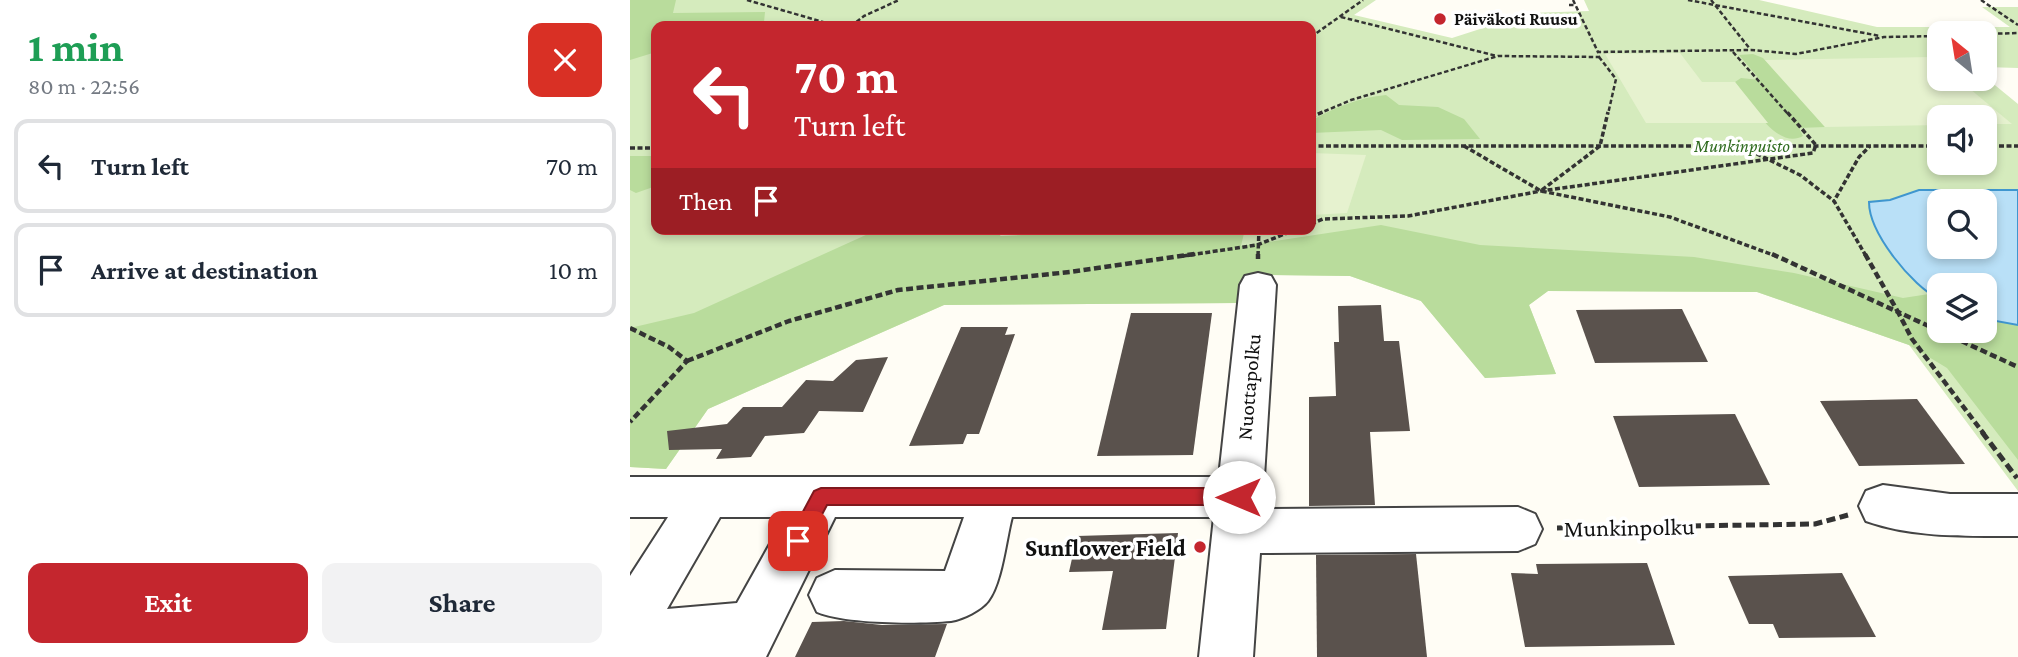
<!DOCTYPE html>
<meta charset="utf-8">
<style>
:root{--surface:#fff;--page:#f2f2f3;--text:#1f2937;--muted:#747a83;--line:#e0e1e3;--accent:#c4262e}
body{margin:0;font-family:"Crimson Pro",serif;background:var(--page);color:var(--text);height:100vh;display:flex;flex-direction:column;font-size:26px;white-space:nowrap}
*{box-sizing:border-box;margin:0}
p{font-size:23px;color:var(--muted)}
.icon{flex:none;width:38px;height:38px;fill:none;stroke:currentColor;stroke-width:2;stroke-linecap:round;stroke-linejoin:round}
.map{position:relative;flex:1;overflow:hidden}
.panel{display:flex;flex-direction:column;background:var(--surface);width:630px}
.panel>*{flex:none}
.top-card{position:absolute;left:21px;top:21px;width:665px;height:214px;border-radius:14px;box-shadow:0 4px 10px #0003;background:#c4262e;color:#fff;overflow:hidden}
.needle{width:46px;rotate:330deg}
.controls{position:absolute;left:1297px;top:21px;display:grid;gap:14px}
.controls a{display:grid;place-items:center;width:70px;height:70px;border-radius:14px;background:var(--surface);box-shadow:0 4px 10px #0003;font-size:35px}
.pin{position:absolute;display:grid;place-items:center;width:60px;height:60px;color:#fff;margin:-30px;border-radius:14px;box-shadow:0 4px 10px #0006}
.me{position:absolute;width:77px;margin:-38px;rotate:270deg;stroke-linejoin:round;filter:drop-shadow(0 0 5px #0008)}
.turn{display:flex;align-items:center;gap:24px;height:147px;padding:0 28px;font-size:32px}
.turn .icon{width:91px;height:91px;stroke-width:2.5}
.turn b{display:block;font-size:49px;line-height:60px}
.then{display:flex;align-items:center;height:66px;padding:0 28px;background:#0003;gap:14px;font-size:26px}
.round{display:grid;place-items:center;flex:none;width:74px;height:74px;border-radius:14px;background:var(--page)}
.summary{display:flex;align-items:center;justify-content:space-between;height:119px;padding:0 28px}
h1{font-size:42px;font-weight:700;line-height:52px;color:#1e9e55}
.button{display:flex;gap:14px;margin-top:auto;padding:14px 28px}
.button a{flex:1;height:80px;border-radius:14px;background:var(--accent);color:#fff;font-size:28px;font-weight:700;line-height:80px;text-align:center}
.button a+a{background:var(--page);color:var(--text)}
ul{padding:0;list-style:none}
li{display:flex;align-items:center;gap:21px;height:94px;margin:0 14px 10px;padding:0 14px;border:4px solid var(--line);border-radius:14px}
li div{flex:1}
li b{display:block;font-size:26px}
li em{font-style:normal}
main{display:flex;flex:1;min-height:0}
.map>svg:first-child{display:block}
</style>
<main>
<section class="panel">
<div class="summary"><div><h1>1 min</h1><p>80 m · 22:56</p></div><a class="round" style="background:#d93025;color:#fff"><svg class="icon" aria-label="close" viewBox="0 0 24 24"><path d="M6 6l12 12M18 6L6 18"/></svg></a></div>
<ul>
<li><svg class="icon" aria-label="left" viewBox="0 0 24 24"><path d="M17 20v-9H6M10 6l-5 5 5 5"/></svg><div><b>Turn left</b></div><em>70 m</em></li>
<li><svg class="icon" aria-label="arrive" viewBox="0 0 24 24"><path d="M6 21V4h12l-3 4 3 4H6"/></svg><div><b>Arrive at destination</b></div><em>10 m</em></li>
</ul>
<div class="button"><a>Exit</a><a>Share</a></div>
</section>
<div class="map">
<svg width="1388" height="657" viewBox="0 0 1388 657">
<rect width="100%" height="100%" fill="#fffdf5"/>
<!-- green -->
<path fill="#d5ebbd" fill-rule="evenodd" d="M 0,0 L 746,0 L 724,15 L 822,38 L 900,13 L 959,11 L 954,0 L 1129,0 L 1247,27 L 1380,27 L 1352,7 L 1388,7 L 1388,68 L 1355,67 L 1354,33 L 1309,33 L 1309,79 L 1355,77 L 1388,104 L 1388,491 L 1279,345 L 1127,292 L 918,291 L 899,305 L 926,374 L 855,378 L 791,301 L 720,276 L 641,275 L 609,303 L 314,305 L 78,409 L 36,469 L 0,467 ZM 26,26 L 681,26 L 681,229 L 26,229 ZM 1309,117 L 1354,117 L 1354,163 L 1309,163 ZM 1309,201 L 1354,201 L 1354,247 L 1309,247 ZM 1309,285 L 1354,285 L 1354,331 L 1309,331 Z"/>
<!-- forest -->
<g fill="#b9dc9c">
<path d="M 0,0 L 46,0 L 43,13 L 135,12 L 134,22 L 118,26 L 26,26 L 26,52 L 0,60 Z"/>
<path d="M 1123,54 L 1133,58 L 1195,127 L 1169,128 L 1173,136 C 1146,151 1119,100 1105,82 L 1111,78 L 1130,80 L 1109,55 Z"/>
<path d="M 756,95 L 769,105 L 808,107 L 834,119 L 850,139 L 772,140 L 751,130 L 681,133 L 681,121 C 703,108 730,97 756,95 Z"/>
<path d="M 0,156 L 26,156 L 26,186 L 6,193 L 0,190 Z"/>
<path d="M 751,225 L 850,245 L 1064,257 L 1164,273 L 1273,298 L 1299,294 L 1309,299 L 1309,331 L 1354,331 L 1355,319 L 1388,325 L 1388,460 L 1317,368 L 1279,345 L 1127,292 L 918,291 L 899,305 L 926,374 L 855,378 L 791,301 L 720,276 L 641,275 L 609,303 L 314,305 L 78,409 L 36,469 L 0,467 L 0,328 L 64,313 L 249,229 L 615,229 L 611,246 Z"/>
</g>
<!-- pitch -->
<g fill="#e6f2cf">
<path d="M 1050,53 L 1072,82 L 1105,82 L 1138,123 L 1016,123 L 975,54 Z"/>
<path d="M 1302,57 L 1309,63 L 1309,79 L 1328,79 L 1382,124 L 1355,124 L 1354,117 L 1309,117 L 1309,125 L 1195,127 L 1135,60 Z"/>
<path d="M 681,153 L 736,155 L 717,213 L 681,215 Z"/>
<path d="M 374,229 L 520,229 L 370,236 Z"/>
</g>
<!-- water -->
<path fill="#b9e0f7" stroke="#3f96cf" stroke-width="2" fill-rule="evenodd" d="M 1289,190 L 1388,190 L 1388,325 L 1355,319 L 1354,285 L 1309,285 L 1309,299 C 1282,286 1239,233 1239,202 L 1260,200 ZM 1309,201 L 1354,201 L 1354,247 L 1309,247 Z"/>
<!-- building -->
<g fill="#5a524d">
<path d="M 751,305 L 754,341 L 769,341 L 780,431 L 740,432 L 745,505 L 679,506 L 679,397 L 706,396 L 704,342 L 709,342 L 708,306 Z"/>
<path d="M 1052,309 L 1078,362 L 965,363 L 946,310 Z"/>
<path d="M 501,313 L 582,313 L 563,455 L 467,456 Z"/>
<path d="M 331,327 L 378,327 L 375,335 L 385,334 L 349,434 L 337,434 L 333,444 L 279,446 Z"/>
<path d="M 258,357 L 233,412 L 189,411 L 174,433 L 135,436 L 121,457 L 86,459 L 92,449 L 39,450 L 37,431 L 97,424 L 113,407 L 152,407 L 176,380 L 203,381 L 226,360 Z"/>
<path d="M 1287,399 L 1335,464 L 1229,466 L 1190,401 Z"/>
<path d="M 1105,414 L 1140,485 L 1009,487 L 983,416 Z"/>
<path d="M 548,533 L 536,629 L 472,630 L 483,571 L 439,572 L 447,536 Z"/>
<path d="M 786,554 L 797,657 L 687,657 L 686,555 Z"/>
<path d="M 1017,563 L 1045,645 L 895,647 L 881,573 L 908,574 L 906,564 Z"/>
<path d="M 1212,573 L 1246,637 L 1149,638 L 1143,624 L 1119,624 L 1098,576 Z"/>
<path d="M 214,621 L 252,625 L 317,624 L 305,657 L 165,657 L 182,622 Z"/>
</g>
<g fill="none" stroke-linecap="round" stroke-linejoin="round">
<!-- minor casing -->
<g stroke="#444" stroke-width="4">
<g id="minor">
<path d="M 628,273 L 641,276 L 646,285 L 632,509 L 888,507 L 905,514 L 912,529 L 905,544 L 888,551 L 630,553 L 623,657 L 569,657 L 584,517 L 382,517 C 376,539 372,583 358,601 C 351,610 333,619 321,621 C 288,624 216,624 187,612 L 179,595 L 187,578 L 205,570 L 315,571 L 334,517 L 205,517 L 136,657 L 0,657 L 0,576 L 38,517 L 0,517 L 0,477 L 589,477 L 610,285 L 615,276 ZM 90,517 L 155,517 L 107,603 L 37,609 Z"/>
<path d="M 1253,485 L 1320,494 L 1388,494 L 1388,536 C 1338,536 1284,538 1236,521 L 1229,506 L 1236,491 Z"/>
</g>
</g>
<!-- path-far3 -->
<g stroke="#333" stroke-width="2.5" stroke-dasharray="4.5 2.5" stroke-linecap="butt">
<path d="M 117,0 L 207,26"/>
<path d="M 943,0 L 968,52"/>
<path d="M 1058,0 L 1250,36"/>
<path d="M 1081,0 L 1120,49"/>
<path d="M 1351,0 L 1388,25"/>
<path d="M 939,5 L 946,5"/>
<path d="M 711,17 L 867,56"/>
<path d="M 221,26 L 234,16 L 269,0"/>
<path d="M 1354,34 L 1388,33"/>
<path d="M 681,37 L 733,0"/>
<path d="M 1103,52 L 1158,114"/>
<path d="M 969,57 L 986,79 L 978,114"/>
<path d="M 1302,57 L 1309,45"/>
<path d="M 688,114 L 721,100 L 868,56 L 969,57 L 968,52 L 1121,50 L 1166,54 L 1254,37 L 1309,36"/>
</g>
<!-- path-far2 -->
<g stroke="#333" stroke-width="3.5" stroke-dasharray="5 2.5" stroke-linecap="butt">
<path d="M 681,117 L 693,112"/>
<path d="M 681,146 L 1309,146"/>
<path d="M 834,146 L 911,191 L 1040,217 L 1146,256"/>
<path d="M 1354,146 L 1388,146"/>
<path d="M 1113,147 L 1170,175 L 1204,201"/>
<path d="M 0,148 L 26,148"/>
<path d="M 912,190 L 970,146 L 978,112"/>
<path d="M 681,224 L 693,219 L 778,216 L 911,191 L 1183,153 L 1186,145 L 1157,112"/>
<path d="M 553,256 L 627,245 L 667,229"/>
<path d="M 628,256 L 629,229"/>
<path d="M 1236,256 L 1204,201 L 1229,157 L 1240,146"/>
</g>
<!-- path-far1 -->
<g stroke="#333" stroke-width="4.5" stroke-dasharray="7 3.5" stroke-linecap="butt">
<path d="M 1142,254 L 1268,312 L 1282,339 L 1354,434"/>
<path d="M 1235,254 L 1268,312 L 1388,367"/>
<path d="M 628,259 L 628,254"/>
<path d="M 0,328 L 39,347 L 57,361 L 0,422"/>
<path d="M 57,361 L 159,321 L 268,290 L 440,272 L 565,254"/>
</g>
<!-- path -->
<g stroke="#333" stroke-width="5" stroke-dasharray="9 4.5" stroke-linecap="butt">
<path d="M 1352,432 L 1387,478"/>
<path d="M 927,528 L 1185,524 L 1218,515"/>
</g>
<!-- minor -->
<use href="#minor" fill="#fff" fill-rule="evenodd"/>
</g>
<!-- route -->
<path fill="#c4262e" stroke="#7f191e" stroke-width="2" d="M 191,488 L 609,488 L 616,491 L 619,497 L 616,503 L 609,505 L 197,505 L 175,547 L 168,550 L 161,547 L 158,541 L 161,534 L 184,491 Z"/>
<!-- markers -->
<g fill="#c4262e" stroke="#fff" stroke-width="2.5">
<circle cx="810" cy="19" r="7"/>
<circle cx="570" cy="547" r="7"/>
</g>
<g text-anchor="middle" dominant-baseline="central" stroke-width="7" stroke-linejoin="round" paint-order="stroke">
<!-- far-poi labels -->
<g font-size="18" font-weight="bold" fill="#111" stroke="#fff" text-anchor="start">
<text x="824" y="19">Päiväkoti Ruusu</text>
</g>
<!-- far-park labels -->
<g font-size="18" font-style="italic" fill="#2f6b1f" stroke="#fff">
<text x="1112" y="146">Munkinpuisto</text>
</g>
<!-- street labels -->
<g font-size="21" fill="#111" stroke="#fff">
<text transform="translate(619 387) rotate(-85)">Nuottapolku</text>
</g>
<!-- near-street labels -->
<g font-size="24" fill="#111" stroke="#fff">
<text transform="translate(999 527) rotate(-1)">Munkinpolku</text>
</g>
<!-- near-poi labels -->
<g font-size="24" font-weight="bold" fill="#111" stroke="#fff" text-anchor="end">
<text x="556" y="547">Sunflower Field</text>
</g>
</g>
</svg>
<div class="controls">
<a><svg class="needle" viewBox="-14 -14 28 28"><path d="M0-13l5 13h-10z" fill="#e53935"/><path d="M0 13l5-13h-10z" fill="#747a83"/></svg></a>
<a><svg class="icon" aria-label="sound" viewBox="0 0 24 24"><path d="M4 9h4l5-4v14l-5-4H4zM17 9q2 3 0 6"/></svg></a>
<a><svg class="icon" aria-label="search" viewBox="0 0 24 24"><circle cx="10" cy="10" r="6"/><path d="M15 15l6 6"/></svg></a>
<a><svg class="icon" aria-label="layers" viewBox="0 0 24 24"><path d="M12 4l9 5-9 5-9-5zM3 14l9 5 9-5"/></svg></a>
</div>
<div class="pin" style="left:168px;top:541px;background:#d93025"><svg class="icon" aria-label="arrive" viewBox="0 0 24 24"><path d="M6 21V4h12l-3 4 3 4H6"/></svg></div>
<svg class="me" style="left:609px;top:497px" viewBox="-20 -20 40 40"><circle r="19" fill="#fff"/><path d="M0-13L10 11 0 6-10 11z" fill="#c4262e"/></svg>
<div class="top-card">
<div class="turn"><svg class="icon" aria-label="left" viewBox="0 0 24 24"><path d="M17 20v-9H6M10 6l-5 5 5 5"/></svg><div><b>70 m</b>Turn left</div></div>
<div class="then">Then<svg class="icon" aria-label="arrive" viewBox="0 0 24 24"><path d="M6 21V4h12l-3 4 3 4H6"/></svg></div>
</div>
</div>
</main>
